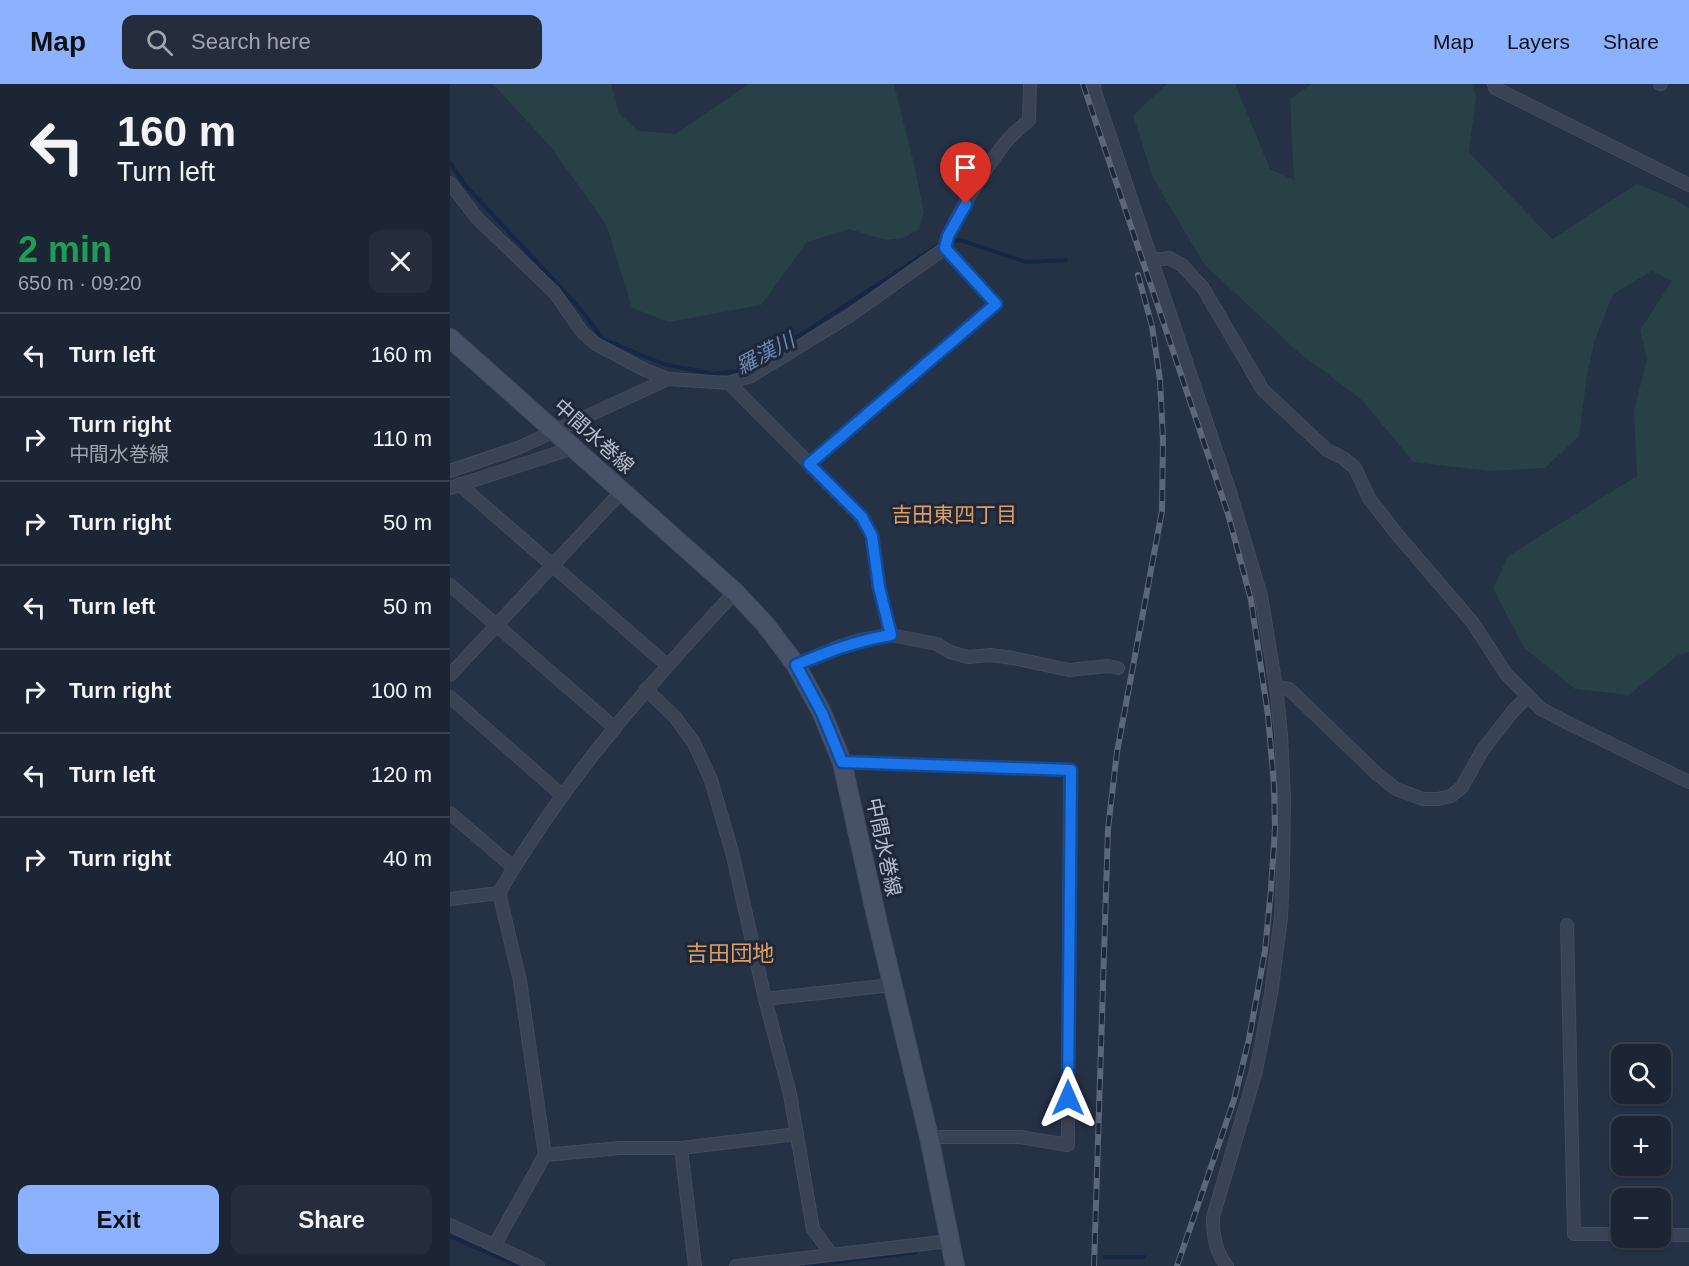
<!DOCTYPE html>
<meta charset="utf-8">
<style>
:root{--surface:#1c2534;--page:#252d3c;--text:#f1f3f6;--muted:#a0a5ac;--line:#3a424f;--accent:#8bb1ff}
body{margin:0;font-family:Arial,"Noto Sans JP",sans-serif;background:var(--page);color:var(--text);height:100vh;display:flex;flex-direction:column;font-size:22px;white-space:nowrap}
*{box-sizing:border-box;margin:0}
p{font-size:20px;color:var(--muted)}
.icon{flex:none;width:33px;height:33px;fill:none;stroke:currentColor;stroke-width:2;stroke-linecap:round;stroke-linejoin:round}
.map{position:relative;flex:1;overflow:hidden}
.sheet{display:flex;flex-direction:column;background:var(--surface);width:450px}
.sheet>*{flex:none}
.banner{background:#1c2534;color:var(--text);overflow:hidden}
.fabs{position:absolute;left:1161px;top:960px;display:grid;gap:12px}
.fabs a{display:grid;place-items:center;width:60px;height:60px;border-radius:12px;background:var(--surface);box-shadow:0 2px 4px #0004,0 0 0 2px var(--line);font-size:30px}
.pin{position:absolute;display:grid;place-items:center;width:51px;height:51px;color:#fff;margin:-62px -26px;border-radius:50% 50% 50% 0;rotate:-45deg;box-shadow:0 0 6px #0007}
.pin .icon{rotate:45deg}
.me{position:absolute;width:66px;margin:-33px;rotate:0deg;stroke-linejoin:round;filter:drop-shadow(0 0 4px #0008)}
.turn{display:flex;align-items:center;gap:21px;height:126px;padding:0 18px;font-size:27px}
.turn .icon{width:78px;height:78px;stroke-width:2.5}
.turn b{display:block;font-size:42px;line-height:51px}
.round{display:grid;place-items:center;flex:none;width:63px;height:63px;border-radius:12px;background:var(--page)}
.summary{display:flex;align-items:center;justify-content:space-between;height:102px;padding:0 18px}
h1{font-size:36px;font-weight:700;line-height:45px;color:#1e9e55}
.cta{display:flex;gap:12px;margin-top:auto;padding:12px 18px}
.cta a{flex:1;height:69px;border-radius:12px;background:var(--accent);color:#111;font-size:24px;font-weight:700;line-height:69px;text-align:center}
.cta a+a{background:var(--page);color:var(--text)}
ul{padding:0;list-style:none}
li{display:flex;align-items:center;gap:18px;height:84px;padding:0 18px;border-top:2px solid var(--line)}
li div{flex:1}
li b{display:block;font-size:22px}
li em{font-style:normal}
header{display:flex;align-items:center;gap:36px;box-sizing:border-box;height:84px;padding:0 30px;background:var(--accent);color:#111}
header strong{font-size:28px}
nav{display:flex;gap:33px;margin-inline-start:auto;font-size:21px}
.search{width:420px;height:54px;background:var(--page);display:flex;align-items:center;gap:15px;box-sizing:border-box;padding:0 21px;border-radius:12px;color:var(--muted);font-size:22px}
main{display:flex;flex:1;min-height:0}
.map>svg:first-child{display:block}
</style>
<header>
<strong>Map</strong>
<div class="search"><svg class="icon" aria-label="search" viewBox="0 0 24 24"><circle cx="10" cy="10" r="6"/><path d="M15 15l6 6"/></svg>Search here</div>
<nav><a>Map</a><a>Layers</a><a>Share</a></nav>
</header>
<main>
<section class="sheet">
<div class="banner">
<div class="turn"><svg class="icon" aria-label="left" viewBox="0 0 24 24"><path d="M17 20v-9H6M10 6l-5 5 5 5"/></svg><div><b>160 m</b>Turn left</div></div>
</div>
<div class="summary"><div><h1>2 min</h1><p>650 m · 09:20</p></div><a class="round"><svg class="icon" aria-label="close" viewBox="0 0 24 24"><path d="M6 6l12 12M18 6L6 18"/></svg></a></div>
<ul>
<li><svg class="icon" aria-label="left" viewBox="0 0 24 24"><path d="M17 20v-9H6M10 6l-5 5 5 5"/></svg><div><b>Turn left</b></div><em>160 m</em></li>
<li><svg class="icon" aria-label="right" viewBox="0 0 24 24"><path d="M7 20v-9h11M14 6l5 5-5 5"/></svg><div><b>Turn right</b><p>中間水巻線</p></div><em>110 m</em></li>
<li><svg class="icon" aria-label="right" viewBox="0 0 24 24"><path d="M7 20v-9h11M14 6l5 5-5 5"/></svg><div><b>Turn right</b></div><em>50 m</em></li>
<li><svg class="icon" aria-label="left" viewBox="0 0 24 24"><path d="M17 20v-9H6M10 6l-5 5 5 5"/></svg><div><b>Turn left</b></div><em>50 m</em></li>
<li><svg class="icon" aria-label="right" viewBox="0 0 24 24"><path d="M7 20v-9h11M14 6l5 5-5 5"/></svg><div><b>Turn right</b></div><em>100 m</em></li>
<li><svg class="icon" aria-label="left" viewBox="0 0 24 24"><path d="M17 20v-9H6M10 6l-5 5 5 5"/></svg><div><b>Turn left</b></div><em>120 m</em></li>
<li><svg class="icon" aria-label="right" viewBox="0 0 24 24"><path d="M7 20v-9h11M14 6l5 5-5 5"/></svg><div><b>Turn right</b></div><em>40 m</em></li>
</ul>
<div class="cta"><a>Exit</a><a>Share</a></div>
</section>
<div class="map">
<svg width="1239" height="1182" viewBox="0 0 1239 1182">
<rect width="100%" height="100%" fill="#253145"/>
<!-- green -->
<g fill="#274146">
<path d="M 43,0 L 161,0 L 169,29 L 188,47 L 226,50 L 298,0 L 444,0 L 465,84 L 474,129 L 469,145 L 454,154 L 436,156 L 399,145 L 357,158 L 311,221 L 219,238 L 182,224 L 156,140 L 101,63 Z"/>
<path d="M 717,0 L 785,0 L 820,85 L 844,96 L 840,15 L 862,0 L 1022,0 L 1026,13 L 1019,68 L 1102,155 L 1187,100 L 1226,116 L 1239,124 L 1239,568 L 1227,572 L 1179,611 L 1125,605 L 1074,564 L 1043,504 L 1058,472 L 1187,392 L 1184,327 L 1197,275 L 1190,246 L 1222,197 L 1202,187 L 1163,210 L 1144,259 L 1137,291 L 1129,352 L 1095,384 L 1040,387 L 963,378 L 912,316 L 847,267 L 754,180 L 703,94 L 683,31 Z"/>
</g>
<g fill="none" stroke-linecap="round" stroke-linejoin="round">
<!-- stream -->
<g stroke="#162745" stroke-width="4">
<path d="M 0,79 L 15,101 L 127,221 L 153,255 L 213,280 L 263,290 L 288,287 L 324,268 L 490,160"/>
<path d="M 500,158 L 510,156 L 576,178 L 616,176"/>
<path d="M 0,1152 L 68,1182"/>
<path d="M 655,1173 L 694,1173"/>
<path d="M 357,1182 L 466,1168"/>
</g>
<!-- minor casing -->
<g stroke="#434c5e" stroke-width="14">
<g id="minor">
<path d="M 644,0 L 645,8 L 780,408 L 811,512 L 826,603 L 831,651 L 834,714 L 833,787 L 831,833 L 821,910 L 806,987 L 763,1133 C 763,1151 765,1168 777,1182"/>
<path d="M 1044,0 L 1045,4 L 1239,101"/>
<path d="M 1210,0 L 1211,0"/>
<path d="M 0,99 L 27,134 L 104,208 L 133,249 L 146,260 L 195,286 L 218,295 L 279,299 L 301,292 L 399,232 L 495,164 C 500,138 538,81 555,59 C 562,50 571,43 579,36 L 580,0"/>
<path d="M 703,176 L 719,174 L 732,181 L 753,204 L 813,306 L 877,366 L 893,374 L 905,384 L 919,414 L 946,449 L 1023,539 L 1056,590 L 1091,625 L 1122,641 L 1239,698"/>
<path d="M 279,299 L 412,433 L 422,452 L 429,503 L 441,551"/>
<path d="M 359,380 L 546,220 L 495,164"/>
<path d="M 0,387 L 68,364 L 218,295"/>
<path d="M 9,400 L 217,581"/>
<path d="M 0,404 L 123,364"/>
<path d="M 0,501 L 165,644"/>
<path d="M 346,581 L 388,563 L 410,556 L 441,551 L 487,560 L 500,568 L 518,573 L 541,571 L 563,574 L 619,586 L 658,582 L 668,584"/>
<path d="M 0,591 L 172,407"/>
<path d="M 826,603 L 839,605 L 927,690 L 946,705 L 973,715 L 988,715 L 1001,712 L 1012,703 L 1032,667 L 1063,627 L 1078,612"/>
<path d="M 196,605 L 225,633 L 244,659 L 261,696 L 282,768 L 315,915 L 340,1010 L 363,1145 L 381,1170"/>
<path d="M 0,613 L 113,712"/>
<path d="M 392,678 L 620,686 L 618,1061 L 570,1053 L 479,1053"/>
<path d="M 0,729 L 64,784"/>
<path d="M 0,815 L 49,809"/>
<path d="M 1117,841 L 1124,1150 L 1172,1150"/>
<path d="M 315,915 L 442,901"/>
<path d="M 231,1064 L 245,1182"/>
<path d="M 95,1071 L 170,1064 L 231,1064 L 347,1050"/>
<path d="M 0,1141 L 88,1182"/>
<path d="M 1210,1151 L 1239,1151"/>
<path d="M 44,1162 L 95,1071 L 70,897 L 49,809 C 113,698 198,601 285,508"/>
<path d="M 286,1182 L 500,1157"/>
</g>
</g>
<!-- secondary casing -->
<g stroke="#434c5e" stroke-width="20">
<path id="secondary" d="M 0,254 L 285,508 L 315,540 L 346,581 L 372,629 L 392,678 L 428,840 L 479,1053 L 505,1182"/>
</g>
<!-- minor -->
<use href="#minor" stroke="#3a4354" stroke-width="12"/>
<!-- secondary -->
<use href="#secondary" stroke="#475268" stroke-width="18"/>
<!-- rail casing -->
<g stroke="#5c677c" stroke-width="6">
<g id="rail">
<path d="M 633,0 L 778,430 L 801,516 L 818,631 L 824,702 L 825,744 L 821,805 L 815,867 L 799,955 L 784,1016 L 727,1182"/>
<path d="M 644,1182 L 658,745 L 667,668 L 712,427 L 713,356 L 710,296 L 702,242 L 688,191"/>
</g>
</g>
<!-- rail -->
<use href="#rail" stroke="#1e283a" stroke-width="4" stroke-dasharray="11" stroke-linecap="butt"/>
</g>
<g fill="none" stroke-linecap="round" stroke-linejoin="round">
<!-- route casing -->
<g stroke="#114b97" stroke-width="15">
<path id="route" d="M 516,120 L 498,152 L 495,164 L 546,220 L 359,380 L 412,433 L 422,452 L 429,503 L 441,551 C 406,557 379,567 346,581 L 372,629 L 392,678 L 621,686 L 618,1014"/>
</g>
<!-- route -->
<use href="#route" stroke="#1a73e8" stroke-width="10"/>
</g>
<g text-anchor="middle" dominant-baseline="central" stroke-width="6" stroke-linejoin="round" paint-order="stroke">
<!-- street labels -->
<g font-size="20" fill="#b7bfce" stroke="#1e283a">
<text transform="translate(144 352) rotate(42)">中間水巻線</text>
<text transform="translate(434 763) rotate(78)">中間水巻線</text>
</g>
<!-- water labels -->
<g font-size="21" font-style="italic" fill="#6e86af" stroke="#1e283a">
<text transform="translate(315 269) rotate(-28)">羅漢川</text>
</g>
<!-- neighbourhood labels -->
<g font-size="21" fill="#df9f62" stroke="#1e283a">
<text x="504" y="430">吉田東四丁目</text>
</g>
<!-- quarter labels -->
<g font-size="22" fill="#df9f62" stroke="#1e283a">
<text x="280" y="869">吉田団地</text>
</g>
</g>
</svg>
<div class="fabs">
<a><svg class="icon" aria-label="search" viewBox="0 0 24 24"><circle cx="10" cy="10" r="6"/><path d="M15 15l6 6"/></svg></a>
<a>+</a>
<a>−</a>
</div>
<div class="pin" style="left:516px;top:120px;background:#d93025"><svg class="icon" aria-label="arrive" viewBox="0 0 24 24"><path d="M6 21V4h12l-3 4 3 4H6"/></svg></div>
<svg class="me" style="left:618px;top:1014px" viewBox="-20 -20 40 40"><path d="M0-17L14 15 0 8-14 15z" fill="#1a73e8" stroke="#fff" stroke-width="4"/></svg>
</div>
</main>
